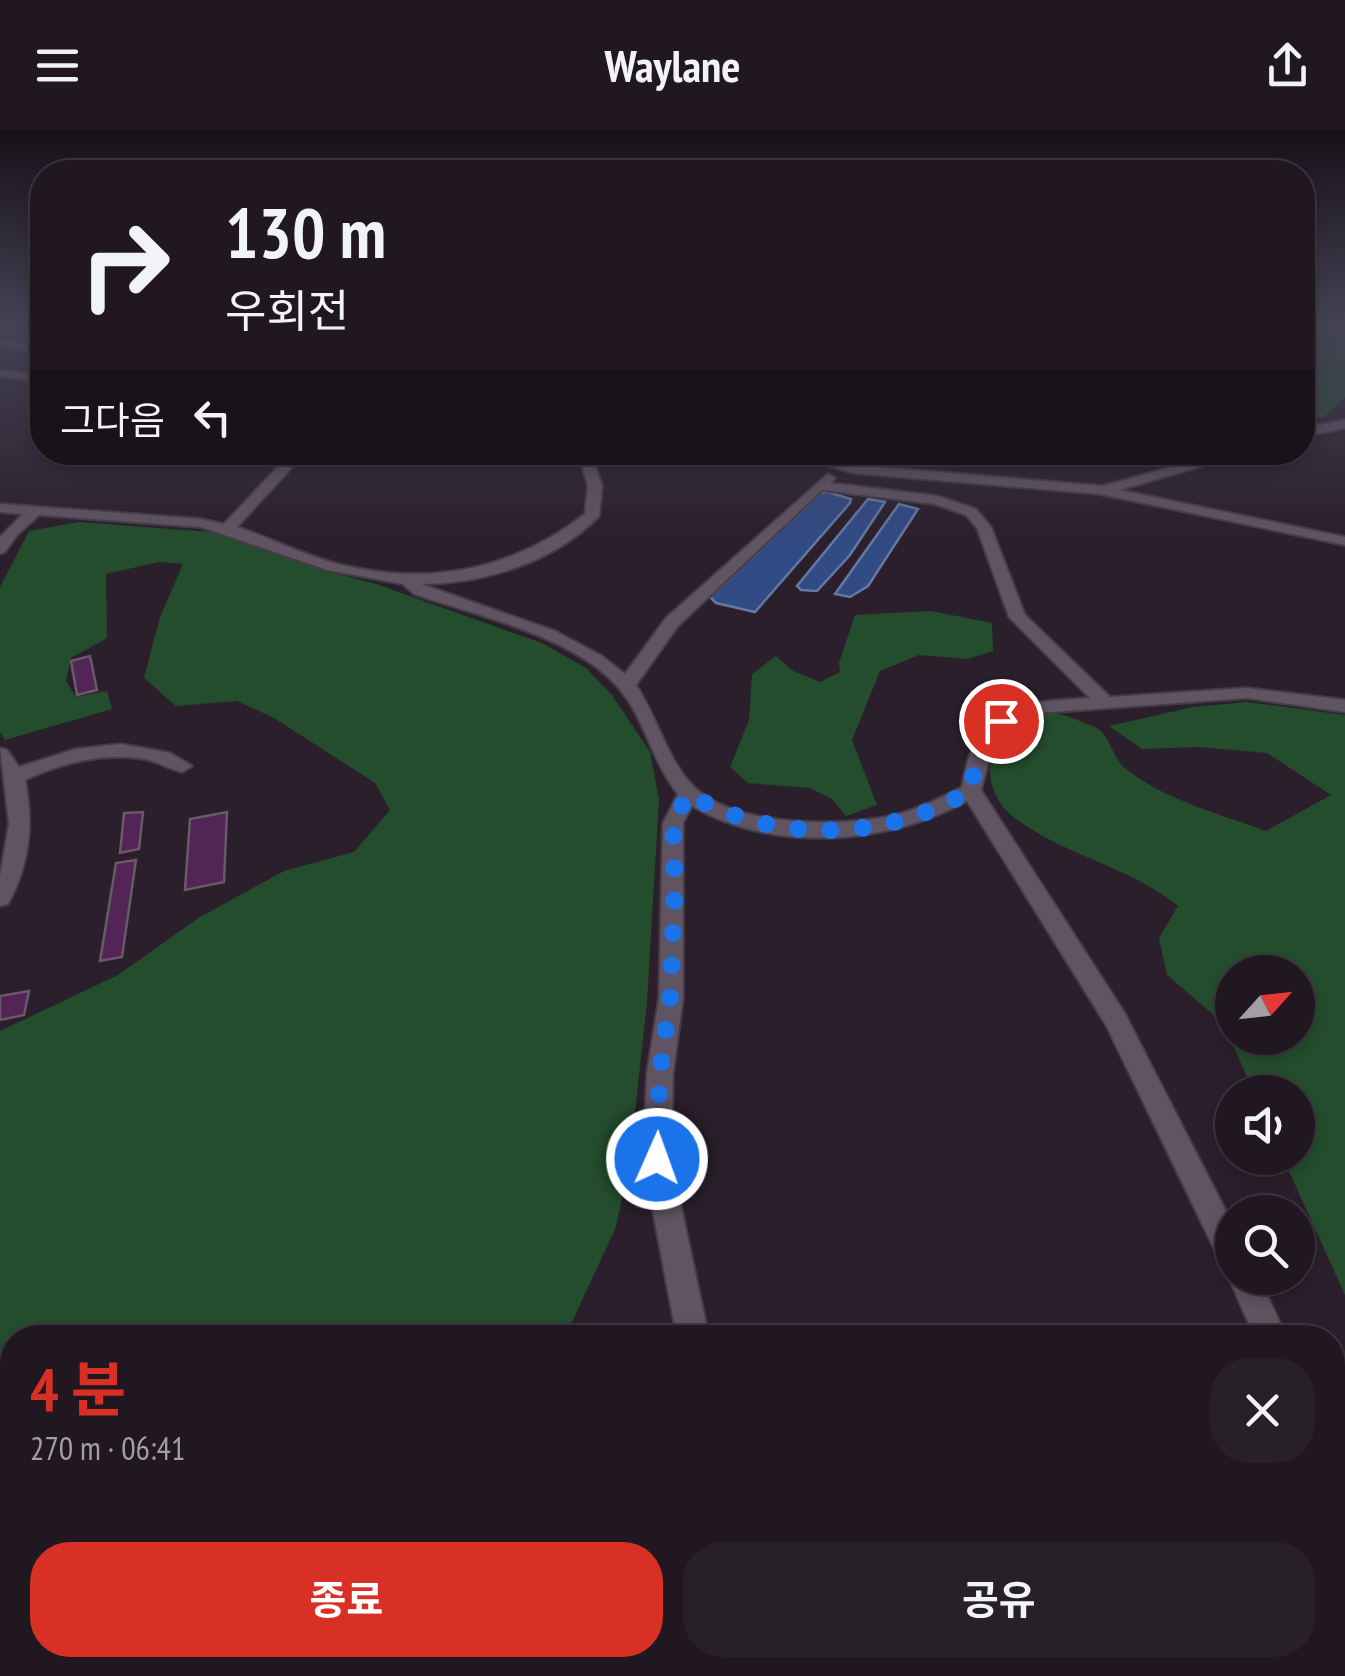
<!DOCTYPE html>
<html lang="ko">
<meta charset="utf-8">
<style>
:root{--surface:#201720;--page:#282029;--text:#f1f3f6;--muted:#a29fa5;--line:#3d363e;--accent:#d93025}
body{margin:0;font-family:"PT Sans Narrow","Noto Sans KR",sans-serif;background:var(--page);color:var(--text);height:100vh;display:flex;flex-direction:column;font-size:38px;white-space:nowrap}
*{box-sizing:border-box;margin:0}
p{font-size:32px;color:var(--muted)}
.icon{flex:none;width:55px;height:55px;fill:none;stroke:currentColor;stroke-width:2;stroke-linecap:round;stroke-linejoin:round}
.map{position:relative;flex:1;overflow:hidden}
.panel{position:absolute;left:0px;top:1195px;width:1345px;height:352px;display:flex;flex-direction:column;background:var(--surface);border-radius:40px 40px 0 0;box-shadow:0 5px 15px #0003,0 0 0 2px var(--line)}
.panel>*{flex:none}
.top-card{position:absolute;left:30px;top:30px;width:1285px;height:305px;border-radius:40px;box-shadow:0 5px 15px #0003,0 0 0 2px var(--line);background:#201720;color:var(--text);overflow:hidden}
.needle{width:65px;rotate:63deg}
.controls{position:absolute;left:1215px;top:825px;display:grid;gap:20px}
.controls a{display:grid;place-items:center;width:100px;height:100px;border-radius:50%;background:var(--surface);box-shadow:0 5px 15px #0003,0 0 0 2px var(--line);font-size:50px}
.pin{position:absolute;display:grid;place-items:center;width:85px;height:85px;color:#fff;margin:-42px;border:5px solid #fff;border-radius:50%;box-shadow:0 2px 10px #0007}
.me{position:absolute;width:110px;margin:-55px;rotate:2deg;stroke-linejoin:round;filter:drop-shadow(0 0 8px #0008)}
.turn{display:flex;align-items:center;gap:35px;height:210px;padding:0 30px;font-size:45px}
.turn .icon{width:130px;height:130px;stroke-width:2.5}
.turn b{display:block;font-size:70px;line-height:85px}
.then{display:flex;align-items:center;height:95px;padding:0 30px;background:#0003;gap:20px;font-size:38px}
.round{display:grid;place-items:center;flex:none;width:105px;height:105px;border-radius:40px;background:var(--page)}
.headline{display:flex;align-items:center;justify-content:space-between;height:170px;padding:0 30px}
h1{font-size:60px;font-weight:700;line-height:75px;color:var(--accent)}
.cta{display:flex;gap:20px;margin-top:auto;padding:20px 30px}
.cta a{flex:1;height:115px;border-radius:40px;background:var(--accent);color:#fff;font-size:40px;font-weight:700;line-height:115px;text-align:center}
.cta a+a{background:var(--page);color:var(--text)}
header{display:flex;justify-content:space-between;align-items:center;height:130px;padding:0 30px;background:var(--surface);font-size:45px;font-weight:700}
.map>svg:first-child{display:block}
</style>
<header><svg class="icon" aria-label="menu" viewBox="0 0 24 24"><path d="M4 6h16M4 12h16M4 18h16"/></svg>Waylane<svg class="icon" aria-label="share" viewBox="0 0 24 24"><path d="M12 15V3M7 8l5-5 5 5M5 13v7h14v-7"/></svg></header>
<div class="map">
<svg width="1345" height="1546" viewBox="0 0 1345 1546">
<rect width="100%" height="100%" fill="#2a1f2b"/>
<!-- green -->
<g fill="#244d2e" fill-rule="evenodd">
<path d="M 1302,195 L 1345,195 L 1345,267 L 1323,288 L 1303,287 Z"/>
<path d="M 79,392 L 210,402 L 254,413 L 326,441 L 376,454 L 542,513 L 586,538 L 612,565 L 650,622 L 659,669 L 647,872 L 630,1029 L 616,1097 L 565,1207 L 12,1208 L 12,1535 L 677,1535 L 688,1546 L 0,1546 L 0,901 L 118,845 L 200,787 L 284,741 L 354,722 L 390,680 L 375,653 L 274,588 L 237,571 L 176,576 L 144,548 L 160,487 L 183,434 L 159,432 L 106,444 L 107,508 L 71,528 L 66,551 L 76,567 L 107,561 L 112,579 L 5,610 L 0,602 L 0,457 L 29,401 Z"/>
<path d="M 931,481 L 992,493 L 993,521 L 968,529 L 919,525 L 880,541 L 852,610 L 877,675 L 846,686 L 832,669 L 810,658 L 748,653 L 730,637 L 749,590 L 752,544 L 776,526 L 793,541 L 820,552 L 840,542 L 839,533 L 855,485 Z"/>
<path d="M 1247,572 L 1345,585 L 1345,1165 L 1283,1028 L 1298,1028 L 1298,962 L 1254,962 L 1223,893 L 1167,845 L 1159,808 L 1178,776 C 1128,735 1060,725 1010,684 C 997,673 989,654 990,637 C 996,588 1038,572 1080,591 C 1086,594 1096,596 1101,601 C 1111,611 1114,630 1126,639 C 1165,670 1220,684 1266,701 L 1331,665 L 1267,623 L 1198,617 L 1142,619 L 1109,596 L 1193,577 ZM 1232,842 L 1298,842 L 1298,908 L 1232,908 Z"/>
<path d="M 929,1535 L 1248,1535 L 1250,1546 L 927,1546 L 924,1541 Z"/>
</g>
<!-- water -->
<g fill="#314b84" stroke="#6777a1" stroke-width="2.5">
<path d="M 828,362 L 851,369 L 850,373 L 755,482 L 716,473 L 710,467 L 820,363 Z"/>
<path d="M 868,369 L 885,372 L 850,425 L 817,461 L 801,460 L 797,456 Z"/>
<path d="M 899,374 L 918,379 L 868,456 L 850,467 L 835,464 Z"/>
</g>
<!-- building -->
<g fill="#532456" stroke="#685a68" stroke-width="2.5">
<path d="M 90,526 L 97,560 L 77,565 L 71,531 Z"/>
<path d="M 143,682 L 139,719 L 120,723 L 124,683 Z"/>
<path d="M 227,682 L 224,752 L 185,760 L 190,689 Z"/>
<path d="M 136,730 L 122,827 L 100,831 L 116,733 Z"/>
<path d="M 29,861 L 24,885 L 0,890 L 0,866 Z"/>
</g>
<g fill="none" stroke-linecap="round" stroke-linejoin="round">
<!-- lane casing -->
<g stroke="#453b46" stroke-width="9">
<path id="lane" d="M 589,336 L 588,329 L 596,322"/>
</g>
<!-- street casing -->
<g stroke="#453b46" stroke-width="4">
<g id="street">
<path d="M 0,208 L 42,220 L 42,226 L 0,214 Z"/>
<path d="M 0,240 L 42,246 L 42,252 L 0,246 Z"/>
<path d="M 1345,290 L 1345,298 L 1302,307 L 1302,299 Z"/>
<path d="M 292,322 L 306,322 L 237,397 C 271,408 303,425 338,434 C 427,457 513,440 585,384 L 588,356 L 582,336 L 594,333 L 602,356 L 599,386 C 555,432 484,454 421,454 L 555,501 L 602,526 L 625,544 L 666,488 L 828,344 L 835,348 L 830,353 L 937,366 L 976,379 L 991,397 L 1025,485 L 1110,567 L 1247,558 L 1345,570 L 1345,582 L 1247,568 L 1040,583 L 1012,593 L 995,607 L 981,660 L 1124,882 L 1232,1093 L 1232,1137 L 1221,1133 L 1106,895 L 967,671 C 888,715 772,723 692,676 L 683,693 L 683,868 L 673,943 L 671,1029 L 709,1208 L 677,1208 L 643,1029 L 647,943 L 659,868 L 663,693 L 678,664 C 653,634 646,593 622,562 C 579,507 478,486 414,464 L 403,454 L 327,440 L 201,397 L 39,385 L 16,406 L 5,422 L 0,424 L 0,407 L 23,384 L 0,382 L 0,374 L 201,389 L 224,394 ZM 822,360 L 935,374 L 966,385 L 977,398 L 1009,487 L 1090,568 C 1016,573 976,572 962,657 C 939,669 916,680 891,686 C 838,697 732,697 692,655 C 666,627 657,586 636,555 L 678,496 Z"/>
<path d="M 779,322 L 803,322 L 854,335 L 1103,356 L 1227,322 L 1250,322 L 1119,360 L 1345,407 L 1345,415 L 1100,364 L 854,343 Z"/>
<path d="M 121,614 L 170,623 L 192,636 L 182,642 C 169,639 157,631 144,629 C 103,622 62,633 25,650 C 34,694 30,734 8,774 L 0,776 L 0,746 L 9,694 L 0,618 L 7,620 L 19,637 L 76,619 Z"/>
<path d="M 1232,1139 L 1232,1148 L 1259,1148 L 1287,1208 L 1255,1208 L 1229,1148 Z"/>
<path d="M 1332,1323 L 1345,1330 L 1345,1382 L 1332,1377 Z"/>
<path d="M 746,1535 L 784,1535 L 787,1546 L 749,1546 Z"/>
</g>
</g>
<!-- lane -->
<use href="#lane" stroke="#605362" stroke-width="6"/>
<!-- street -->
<use href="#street" fill="#605362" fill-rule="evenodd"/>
</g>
<!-- sky -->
<linearGradient id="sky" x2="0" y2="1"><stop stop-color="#171118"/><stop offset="0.47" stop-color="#444255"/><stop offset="1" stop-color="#444255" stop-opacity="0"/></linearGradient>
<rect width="1345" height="411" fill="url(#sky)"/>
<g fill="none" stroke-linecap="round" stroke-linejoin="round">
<!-- route -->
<path stroke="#1a73e8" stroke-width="18" stroke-dasharray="0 32.4" d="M 657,1029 L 660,942 L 670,868 L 675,758 L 673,693 L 688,664 C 774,714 886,712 971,660 L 978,617 L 1001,591"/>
</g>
</svg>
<div class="controls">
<a><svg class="needle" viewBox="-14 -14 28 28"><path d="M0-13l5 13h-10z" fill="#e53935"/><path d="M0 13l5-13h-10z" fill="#a29fa5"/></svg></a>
<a><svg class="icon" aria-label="sound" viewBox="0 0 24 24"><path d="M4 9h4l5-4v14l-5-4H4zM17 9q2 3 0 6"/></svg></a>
<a><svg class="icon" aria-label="search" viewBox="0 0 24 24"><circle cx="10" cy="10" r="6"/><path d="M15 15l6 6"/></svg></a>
</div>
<div class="pin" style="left:1001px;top:591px;background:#d93025"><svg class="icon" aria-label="arrive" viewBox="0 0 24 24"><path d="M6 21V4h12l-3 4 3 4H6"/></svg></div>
<svg class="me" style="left:657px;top:1029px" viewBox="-20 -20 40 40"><circle r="17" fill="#1a73e8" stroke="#fff" stroke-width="3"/><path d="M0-11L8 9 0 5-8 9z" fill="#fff"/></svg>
<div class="top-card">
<div class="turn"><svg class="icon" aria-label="right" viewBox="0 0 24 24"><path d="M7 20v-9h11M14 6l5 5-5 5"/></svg><div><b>130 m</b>우회전</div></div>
<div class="then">그다음<svg class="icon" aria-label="left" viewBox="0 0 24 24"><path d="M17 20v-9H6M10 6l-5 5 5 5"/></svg></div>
</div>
<section class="panel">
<div class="headline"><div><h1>4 분</h1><p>270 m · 06:41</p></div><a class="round"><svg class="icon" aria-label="close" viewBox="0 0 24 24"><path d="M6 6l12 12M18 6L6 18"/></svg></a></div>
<div class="cta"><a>종료</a><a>공유</a></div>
</section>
</div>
